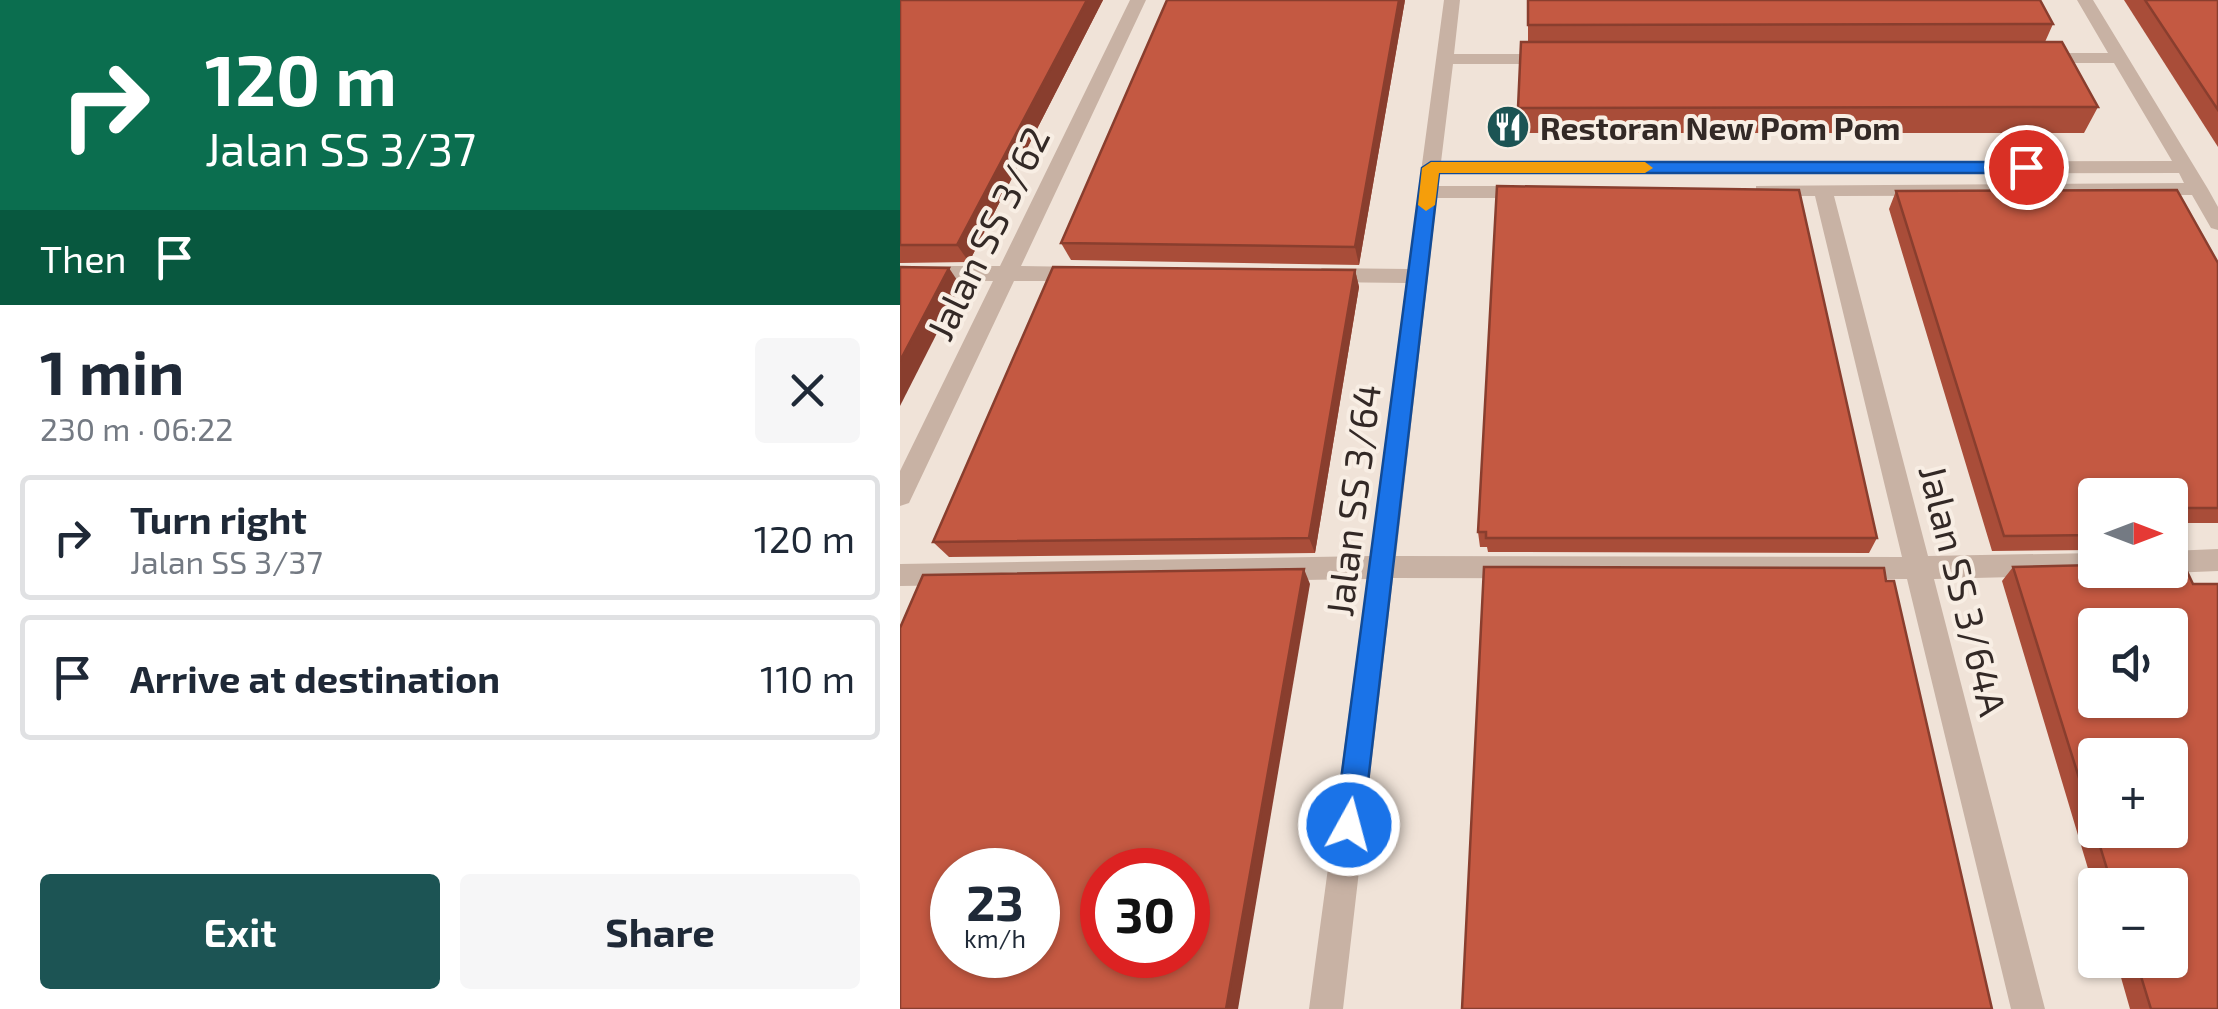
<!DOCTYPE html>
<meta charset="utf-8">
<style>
:root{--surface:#fff;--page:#f6f6f7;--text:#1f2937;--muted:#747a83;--line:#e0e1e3;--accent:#1c5454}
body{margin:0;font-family:"Exo 2",sans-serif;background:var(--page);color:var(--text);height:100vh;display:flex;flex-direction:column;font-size:38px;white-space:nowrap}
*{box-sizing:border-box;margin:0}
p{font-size:32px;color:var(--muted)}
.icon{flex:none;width:55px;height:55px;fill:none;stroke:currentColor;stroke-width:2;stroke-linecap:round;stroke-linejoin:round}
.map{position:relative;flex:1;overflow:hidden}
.details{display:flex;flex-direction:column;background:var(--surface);width:900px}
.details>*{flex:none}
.guide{background:#0b6e4f;color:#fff;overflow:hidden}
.needle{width:65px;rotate:90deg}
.tools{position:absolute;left:1178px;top:478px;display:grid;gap:20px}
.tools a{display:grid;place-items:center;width:110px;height:110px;border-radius:10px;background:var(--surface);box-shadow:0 2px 8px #0004;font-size:50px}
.speed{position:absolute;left:30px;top:848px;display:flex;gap:20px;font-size:50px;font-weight:700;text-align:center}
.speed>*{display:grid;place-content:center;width:130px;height:130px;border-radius:50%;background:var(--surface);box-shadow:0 2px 8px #0004;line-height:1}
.speed small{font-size:25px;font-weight:400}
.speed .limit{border:15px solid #d22;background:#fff;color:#111}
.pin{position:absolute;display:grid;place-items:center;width:85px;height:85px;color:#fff;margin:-42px;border:5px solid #fff;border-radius:50%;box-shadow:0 2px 10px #0007}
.me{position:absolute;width:110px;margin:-55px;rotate:7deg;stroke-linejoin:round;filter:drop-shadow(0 0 8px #0008)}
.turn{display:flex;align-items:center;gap:35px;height:210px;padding:0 40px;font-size:45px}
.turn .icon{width:130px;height:130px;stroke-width:2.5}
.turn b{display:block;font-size:70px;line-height:85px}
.then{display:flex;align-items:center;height:95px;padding:0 40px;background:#0003;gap:20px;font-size:38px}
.round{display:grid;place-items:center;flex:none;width:105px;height:105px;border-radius:10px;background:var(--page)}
.head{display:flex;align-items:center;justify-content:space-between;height:170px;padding:0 40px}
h1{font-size:60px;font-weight:700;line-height:75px}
.primary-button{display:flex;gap:20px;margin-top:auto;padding:20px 40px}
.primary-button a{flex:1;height:115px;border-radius:10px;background:var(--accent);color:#fff;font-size:40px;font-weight:700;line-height:115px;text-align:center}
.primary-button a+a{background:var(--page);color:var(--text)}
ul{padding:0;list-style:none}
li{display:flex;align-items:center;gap:30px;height:125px;margin:0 20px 15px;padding:0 20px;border:5px solid var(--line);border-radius:10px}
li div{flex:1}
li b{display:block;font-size:38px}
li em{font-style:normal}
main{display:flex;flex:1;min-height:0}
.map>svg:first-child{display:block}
</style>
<main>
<section class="details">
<div class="guide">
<div class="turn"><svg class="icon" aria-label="right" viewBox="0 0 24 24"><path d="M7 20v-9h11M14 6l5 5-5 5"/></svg><div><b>120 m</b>Jalan SS 3/37</div></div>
<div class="then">Then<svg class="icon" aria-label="arrive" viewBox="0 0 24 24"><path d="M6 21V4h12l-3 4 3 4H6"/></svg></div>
</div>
<div class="head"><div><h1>1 min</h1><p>230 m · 06:22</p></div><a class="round"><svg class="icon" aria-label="close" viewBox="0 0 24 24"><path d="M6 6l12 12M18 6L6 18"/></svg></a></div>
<ul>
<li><svg class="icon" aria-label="right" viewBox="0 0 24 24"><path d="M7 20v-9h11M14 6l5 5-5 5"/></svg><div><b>Turn right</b><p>Jalan SS 3/37</p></div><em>120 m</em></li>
<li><svg class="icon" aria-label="arrive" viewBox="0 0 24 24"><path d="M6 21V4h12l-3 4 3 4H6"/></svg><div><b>Arrive at destination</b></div><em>110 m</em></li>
</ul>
<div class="primary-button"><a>Exit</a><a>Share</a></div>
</section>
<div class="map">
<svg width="1318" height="1009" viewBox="0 0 1318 1009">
<rect width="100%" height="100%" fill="#f0e3d8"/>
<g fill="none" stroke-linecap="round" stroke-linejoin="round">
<!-- minor -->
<g fill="#c8b2a4" fill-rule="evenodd">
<path d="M 230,0 L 246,0 L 121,266 L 182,267 L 192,274 L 182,281 L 114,281 L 9,503 L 0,506 L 0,471 L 93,281 L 0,280 L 0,266 L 100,266 Z"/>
<path d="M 544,0 L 560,0 L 554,54 L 655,54 L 664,59 L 655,64 L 553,64 L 541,162 L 1272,161 L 1214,63 L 1140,63 L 1132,58 L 1140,53 L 1208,53 L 1177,0 L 1193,0 L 1308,189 L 1318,207 L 1318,230 L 1311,228 L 1292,195 L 934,196 L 1028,556 L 1195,553 L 1195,570 L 1205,570 L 1195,575 L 1034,579 L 1145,1009 L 1111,1009 L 1007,579 L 493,578 L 443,1009 L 409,1009 L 467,579 L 0,586 L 0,564 L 470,556 L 506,283 L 422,282 L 412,275 L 422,268 L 508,269 ZM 1279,173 L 1284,183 L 856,186 L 856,194 L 863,196 L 915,196 L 1002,557 L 496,556 L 537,198 L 628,198 L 638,192 L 628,186 L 538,186 L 540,174 Z"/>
<path d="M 1318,549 L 1318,571 L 1270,573 L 1261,570 L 1270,570 L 1270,551 Z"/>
</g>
</g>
<!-- wall -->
<g fill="#a94d39">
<path d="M 0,0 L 203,0 L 69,262 L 0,263 Z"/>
<path d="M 505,0 L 459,265 L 171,260 L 161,243 Z"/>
<path d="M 1224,0 L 1318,0 L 1318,147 Z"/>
<path d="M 1153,24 L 1145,42 L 1198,107 L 1184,133 L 619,133 L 618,108 L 628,42 L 628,25 Z"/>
<path d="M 996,191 L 1318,263 L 1318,523 L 1270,523 L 1270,495 L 1195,495 L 1195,550 L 1092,551 L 989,209 Z"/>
<path d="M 455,270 L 459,287 L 415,553 L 49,557 L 33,542 Z"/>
<path d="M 578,532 L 977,538 L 969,553 L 588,552 L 587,547 L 580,547 Z"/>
<path d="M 1273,557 L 1318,1009 L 1230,1009 L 1216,960 L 1270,960 L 1270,885 L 1195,885 L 1195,892 L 1102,581 L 1113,567 L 1195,570 Z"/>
</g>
<!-- shaded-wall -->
<g fill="#893e2e">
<path d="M 187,0 L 203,0 L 69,262 L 57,245 Z"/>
<path d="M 499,0 L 505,0 L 459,265 L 455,247 Z"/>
<path d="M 49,268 L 61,286 L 0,406 L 0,361 Z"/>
<path d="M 455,270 L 459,287 L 415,553 L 409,538 Z"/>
<path d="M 404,569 L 410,584 L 338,1009 L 326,1009 Z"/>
</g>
<!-- building -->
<g fill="#c45942" stroke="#893e2e" stroke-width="2.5" fill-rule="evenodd">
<path d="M 0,0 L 187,0 L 57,245 L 0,245 Z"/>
<path d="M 267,0 L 499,0 L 455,247 L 161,243 Z"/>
<path d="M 628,0 L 1140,0 L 1153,24 L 628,25 Z"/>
<path d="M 1245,0 L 1318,0 L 1318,110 Z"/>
<path d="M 621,42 L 1162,42 L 1198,107 L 618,108 Z"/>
<path d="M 597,186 L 899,190 L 977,538 L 586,538 L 586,532 L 578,532 Z"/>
<path d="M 1277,190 L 1318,263 L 1318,508 L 1270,508 L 1270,495 L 1195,495 L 1195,535 L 1104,536 L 996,191 Z"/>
<path d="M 0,267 L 49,268 L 0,361 Z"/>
<path d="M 153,267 L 455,270 L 409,538 L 33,542 Z"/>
<path d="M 1270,534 L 1278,552 L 1273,557 L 1282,561 L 1293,584 L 1318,584 L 1318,1009 L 1251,1009 L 1236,960 L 1270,960 L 1270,885 L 1212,885 L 1195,830 L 1270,830 L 1270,755 L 1195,755 L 1195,829 L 1113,567 L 1195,565 L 1195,570 L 1270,570 ZM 1195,625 L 1270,625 L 1270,700 L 1195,700 Z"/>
<path d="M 584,567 L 984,568 L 986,581 L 994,581 L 1092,1009 L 562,1009 Z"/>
<path d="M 404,569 L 326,1009 L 0,1009 L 0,628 L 23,575 ZM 52,870 L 138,870 L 138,955 L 52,955 ZM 202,870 L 288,870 L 288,955 L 202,955 Z"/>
</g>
<!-- route -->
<path fill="#1a73e8" stroke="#114b97" stroke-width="2.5" d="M 531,162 L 1126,162 L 1135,167 L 1126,173 L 539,173 L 463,825 L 459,835 L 449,839 L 439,835 L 435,825 L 522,168 Z"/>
<!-- slow -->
<path fill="#f59e0b" d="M 531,162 L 745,162 L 753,168 L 745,173 L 539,173 L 535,205 L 526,211 L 518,205 L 522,168 Z"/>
<!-- icons -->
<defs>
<g id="restaurant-disc" transform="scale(2.25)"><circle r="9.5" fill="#1c5454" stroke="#f8eee4"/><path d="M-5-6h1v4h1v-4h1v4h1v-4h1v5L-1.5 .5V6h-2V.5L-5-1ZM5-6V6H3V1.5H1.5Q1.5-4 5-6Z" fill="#fff"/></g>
</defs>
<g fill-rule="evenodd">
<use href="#restaurant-disc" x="608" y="127"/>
</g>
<g text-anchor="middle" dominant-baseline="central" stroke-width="8" stroke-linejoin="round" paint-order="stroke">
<!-- far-poi labels -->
<g font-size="32" font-weight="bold" fill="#332926" stroke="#f8eee4" text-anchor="start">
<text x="640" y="127">Restoran New Pom Pom</text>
</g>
<!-- street labels -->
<g font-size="38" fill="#332926" stroke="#f8eee4">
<text transform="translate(87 233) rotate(-64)">Jalan SS 3/62</text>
<text transform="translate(452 500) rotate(-83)">Jalan SS 3/64</text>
<text transform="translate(1064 590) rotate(76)">Jalan SS 3/64A</text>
</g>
</g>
</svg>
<div class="tools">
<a><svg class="needle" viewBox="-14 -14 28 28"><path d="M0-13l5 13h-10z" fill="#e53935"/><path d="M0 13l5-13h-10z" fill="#747a83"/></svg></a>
<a><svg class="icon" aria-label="sound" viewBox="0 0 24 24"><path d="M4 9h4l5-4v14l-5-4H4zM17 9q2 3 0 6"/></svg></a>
<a>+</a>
<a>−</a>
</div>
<div class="speed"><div>23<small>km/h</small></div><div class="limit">30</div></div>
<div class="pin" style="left:1126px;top:167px;background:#d93025"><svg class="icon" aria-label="arrive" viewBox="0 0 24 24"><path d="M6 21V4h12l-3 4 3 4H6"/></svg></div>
<svg class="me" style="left:449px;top:825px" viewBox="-20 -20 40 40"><circle r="17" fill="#1a73e8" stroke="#fff" stroke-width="3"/><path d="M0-11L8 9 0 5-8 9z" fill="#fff"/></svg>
</div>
</main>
